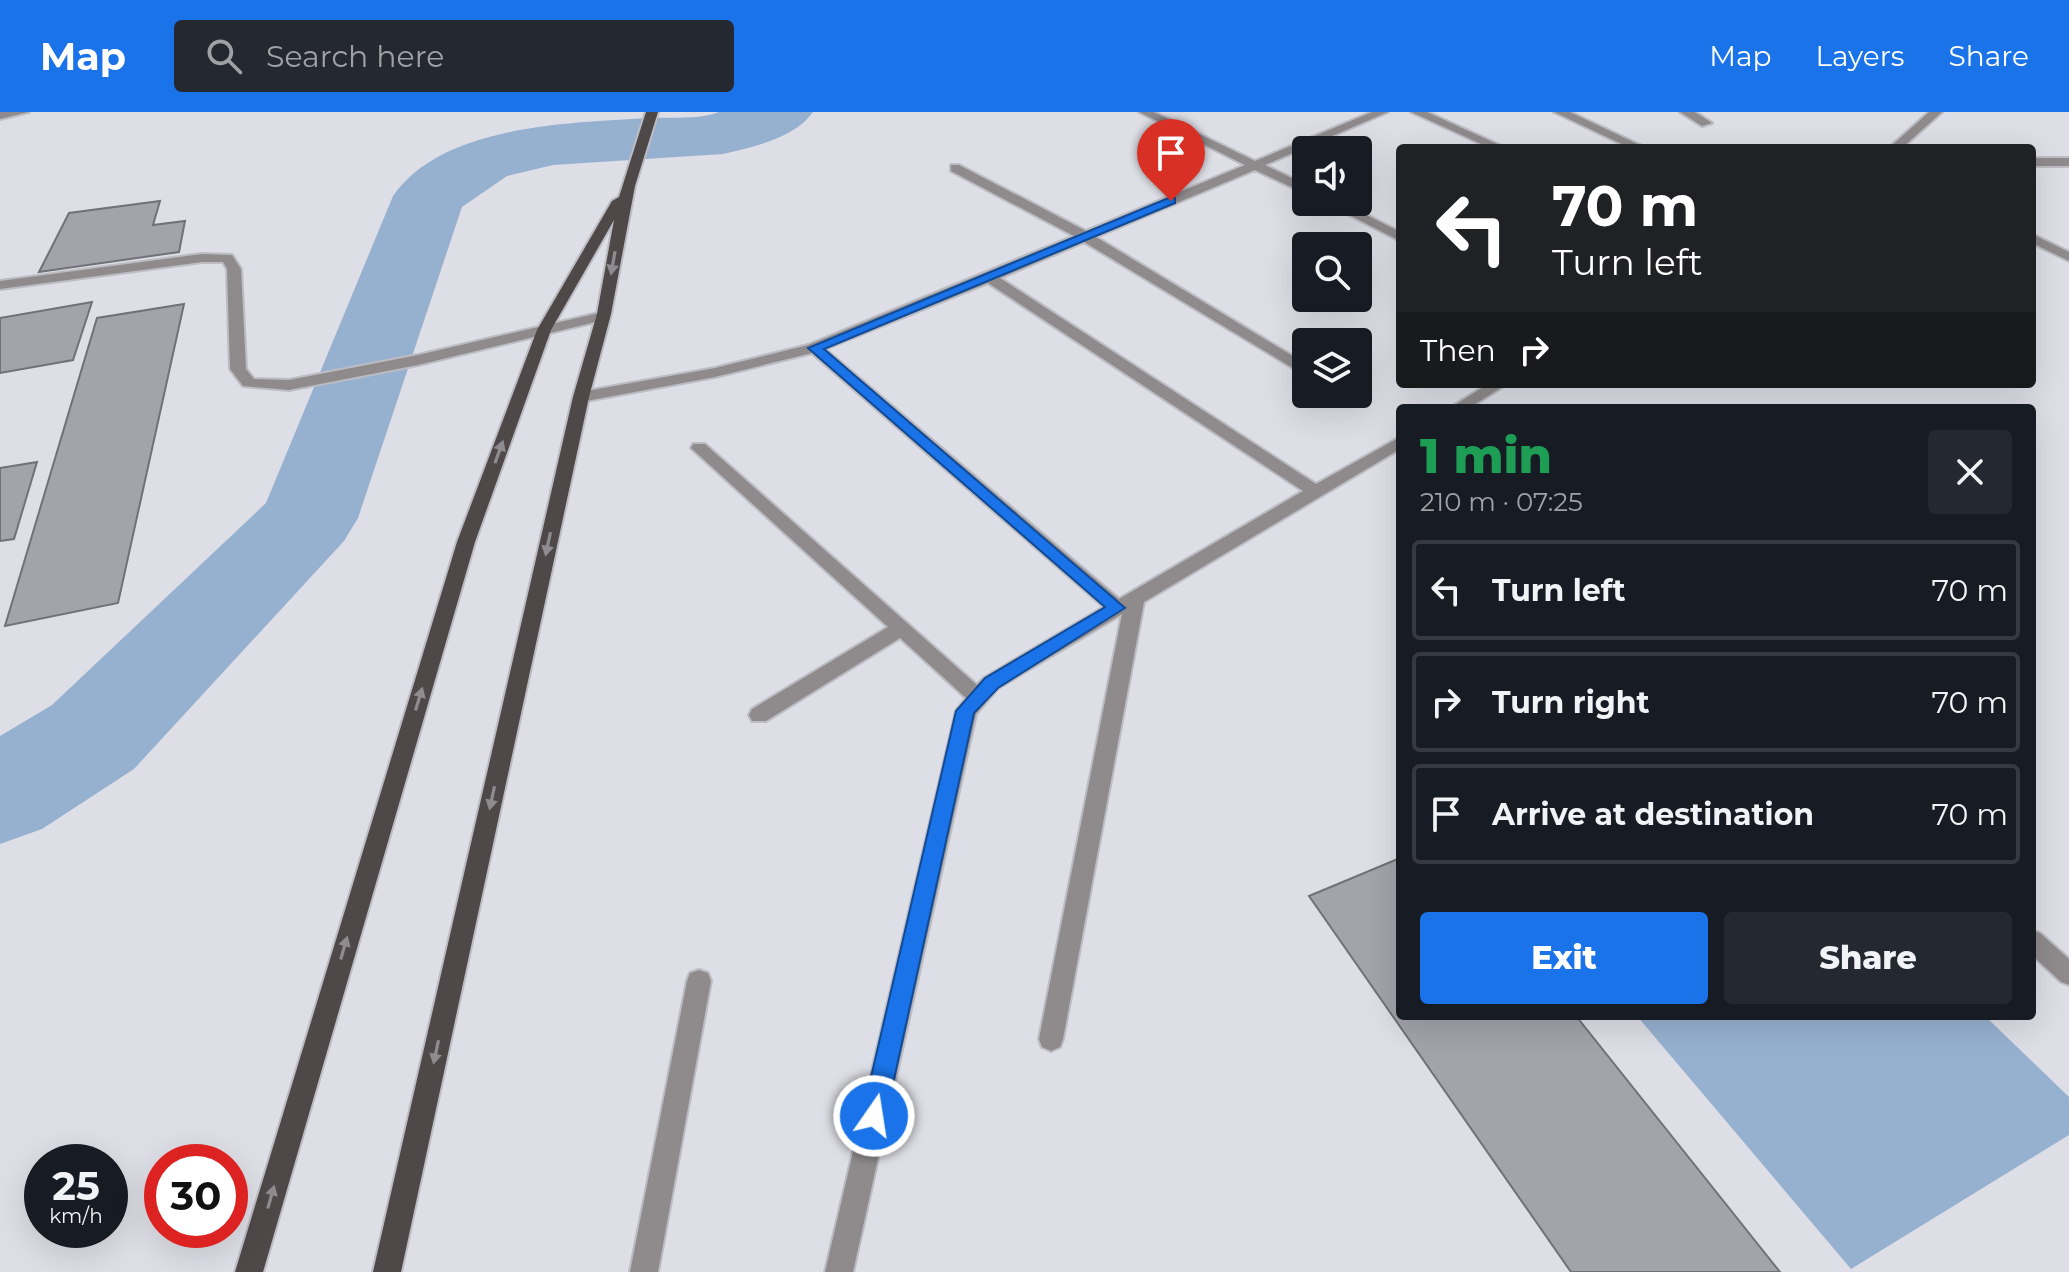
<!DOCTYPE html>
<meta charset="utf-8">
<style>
:root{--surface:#171b24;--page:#242831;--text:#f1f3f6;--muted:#9ea1a6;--line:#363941;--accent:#1a73e8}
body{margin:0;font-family:Montserrat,sans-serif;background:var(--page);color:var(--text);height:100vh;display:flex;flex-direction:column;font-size:30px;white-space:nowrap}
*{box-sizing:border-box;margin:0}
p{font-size:26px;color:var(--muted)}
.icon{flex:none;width:44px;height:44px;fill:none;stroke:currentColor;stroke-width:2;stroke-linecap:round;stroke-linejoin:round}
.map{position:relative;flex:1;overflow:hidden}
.details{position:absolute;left:1396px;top:292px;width:640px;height:616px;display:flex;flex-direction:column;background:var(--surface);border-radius:8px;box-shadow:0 8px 32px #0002}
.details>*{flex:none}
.top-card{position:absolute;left:1396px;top:32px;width:640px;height:244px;border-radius:8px;box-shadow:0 8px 32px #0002;background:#202124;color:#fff;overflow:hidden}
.controls{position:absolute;left:1292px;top:24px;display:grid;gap:16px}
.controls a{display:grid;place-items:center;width:80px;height:80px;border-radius:8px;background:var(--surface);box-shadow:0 8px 32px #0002;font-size:40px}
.speed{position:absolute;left:24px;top:1032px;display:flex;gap:16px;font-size:40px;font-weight:700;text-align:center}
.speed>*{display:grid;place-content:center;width:104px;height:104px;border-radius:50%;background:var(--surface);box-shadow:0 8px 32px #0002;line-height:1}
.speed small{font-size:20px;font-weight:400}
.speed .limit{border:12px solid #d22;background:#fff;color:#111}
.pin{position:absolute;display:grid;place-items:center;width:68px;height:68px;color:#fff;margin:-82px -34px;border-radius:50% 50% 50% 0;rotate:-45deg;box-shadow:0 0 8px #0007}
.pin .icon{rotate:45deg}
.me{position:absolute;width:88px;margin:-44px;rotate:13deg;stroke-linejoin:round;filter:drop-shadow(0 0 6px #0008)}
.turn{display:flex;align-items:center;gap:28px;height:168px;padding:0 24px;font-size:36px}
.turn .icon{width:104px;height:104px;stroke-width:2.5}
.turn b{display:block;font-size:56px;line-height:68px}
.then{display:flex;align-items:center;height:76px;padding:0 24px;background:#0003;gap:16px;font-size:30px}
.round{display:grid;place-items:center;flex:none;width:84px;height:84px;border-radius:8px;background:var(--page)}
.head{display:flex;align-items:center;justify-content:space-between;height:136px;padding:0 24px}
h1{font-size:48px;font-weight:800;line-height:60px;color:#1e9e55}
.cta{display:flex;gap:16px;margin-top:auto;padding:16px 24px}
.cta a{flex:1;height:92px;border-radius:8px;background:var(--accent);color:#fff;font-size:32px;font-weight:800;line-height:92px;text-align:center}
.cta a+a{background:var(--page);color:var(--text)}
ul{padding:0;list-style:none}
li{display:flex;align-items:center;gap:24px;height:100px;margin:0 16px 12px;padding:0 8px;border:4px solid var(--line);border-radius:8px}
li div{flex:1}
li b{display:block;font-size:30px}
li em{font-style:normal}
header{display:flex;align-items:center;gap:48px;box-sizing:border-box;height:112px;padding:0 40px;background:var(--accent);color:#fff}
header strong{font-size:38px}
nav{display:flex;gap:44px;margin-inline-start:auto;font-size:28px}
.search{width:560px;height:72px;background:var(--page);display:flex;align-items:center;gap:20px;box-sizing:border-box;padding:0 28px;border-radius:8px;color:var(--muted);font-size:30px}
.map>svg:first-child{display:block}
</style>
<header>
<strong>Map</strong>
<div class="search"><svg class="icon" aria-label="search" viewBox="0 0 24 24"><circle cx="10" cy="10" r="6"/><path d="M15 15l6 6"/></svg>Search here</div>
<nav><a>Map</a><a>Layers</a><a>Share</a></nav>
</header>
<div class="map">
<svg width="2069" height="1160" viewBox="0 0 2069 1160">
<rect width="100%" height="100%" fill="#dedee6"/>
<!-- water -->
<path fill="#96b1d0" d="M 1637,904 L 1985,904 L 2069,985 L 2069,1023 L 1851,1157 Z"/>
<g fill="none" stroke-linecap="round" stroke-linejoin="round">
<!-- river -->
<path fill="#96b1d0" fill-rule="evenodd" d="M 719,0 L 813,0 C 795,26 753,35 723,42 L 553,53 L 507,64 L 462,95 L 358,406 L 344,429 L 134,657 L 42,717 L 0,732 L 0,624 L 52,593 L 266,391 L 393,84 C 442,13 568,11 647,6 C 669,5 698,8 719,0 Z"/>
</g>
<!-- building -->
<g fill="#a2a3ab" stroke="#717179" stroke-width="2">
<path d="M 160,89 L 153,113 L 185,109 L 179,140 L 39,160 L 69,101 Z"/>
<path d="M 92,190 L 73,248 L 0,261 L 0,206 Z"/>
<path d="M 184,192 L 118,491 L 5,514 L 97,206 Z"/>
<path d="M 37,350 L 14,427 L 0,429 L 0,356 Z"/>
<path d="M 1400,746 L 1400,904 L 1576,904 L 1780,1160 L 1571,1160 L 1309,784 Z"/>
</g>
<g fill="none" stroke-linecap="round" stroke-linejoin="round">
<!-- lane casing -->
<g stroke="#bcbcc3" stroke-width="4">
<path id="lane" d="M 2032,818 L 2040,821 L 2069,847 L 2069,873 L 2061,870 L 2032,843 Z"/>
</g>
<!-- street casing -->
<g stroke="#bcbcc3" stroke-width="4">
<g id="street">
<path d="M 0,0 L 29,0 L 0,7 Z"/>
<path d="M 1139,0 L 1154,0 L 1255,49 L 1372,0 L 1388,0 L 1265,53 L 1306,73 L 1306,82 L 1255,58 L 1096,125 L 1306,252 L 1306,264 L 1084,130 L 1000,166 L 1316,372 L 1400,325 L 1400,337 L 1144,490 L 1063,927 L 1060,935 L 1051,939 L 1042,935 L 1039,927 L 1122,502 L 998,576 L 976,602 L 853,1160 L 825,1160 L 956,599 L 966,586 L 900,526 L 766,609 L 752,609 L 749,603 L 752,597 L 888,515 L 691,336 L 693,332 L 705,332 L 977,573 L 984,566 L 1104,495 L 812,241 L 715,265 L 581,290 L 573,285 L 581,280 L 715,256 L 808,233 L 1074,124 L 951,59 L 951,53 L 959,53 L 1086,119 L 1245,53 ZM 988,171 L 1303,379 L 1119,487 L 825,237 Z"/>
<path d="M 1411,0 L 1427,0 L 1506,36 L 1490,36 Z"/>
<path d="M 1554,0 L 1570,0 L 1646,36 L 1630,36 Z"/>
<path d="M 1680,0 L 1695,0 L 1712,11 L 1702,14 Z"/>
<path d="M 1929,0 L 1942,0 L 1902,36 L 1889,36 Z"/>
<rect x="2032" y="46" width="37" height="8"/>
<path d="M 1324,90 L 1341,90 L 1400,120 L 1400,129 Z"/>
<path d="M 2032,122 L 2069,140 L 2069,149 L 2032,131 Z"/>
<path d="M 202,142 L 232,143 L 241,157 L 246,257 L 254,267 L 289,268 L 418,243 L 603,200 L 610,204 L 608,207 L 418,253 L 289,278 L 243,274 L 230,257 L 227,157 L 223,150 L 202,150 L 0,177 L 0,169 Z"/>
<path d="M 1488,272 L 1507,272 L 1469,296 L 1450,296 Z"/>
<path d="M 699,858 L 708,861 L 711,869 L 658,1160 L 630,1160 L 687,869 L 690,861 Z"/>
</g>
</g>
<!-- primary casing -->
<g stroke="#bcbcc3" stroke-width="4">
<path id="primary" d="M 646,0 L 658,0 L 635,74 L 611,202 L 589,285 L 401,1160 L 373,1160 L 573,285 L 597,202 L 614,108 L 551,218 L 475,430 L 263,1160 L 235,1160 L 457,430 L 537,218 L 612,89 L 619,85 Z"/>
</g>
<!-- lane -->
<use href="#lane" fill="#8f8b8c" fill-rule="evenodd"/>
<!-- street -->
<use href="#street" fill="#8f8b8c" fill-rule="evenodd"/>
<!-- primary -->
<use href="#primary" fill="#4f4849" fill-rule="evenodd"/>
</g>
<!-- one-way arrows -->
<defs><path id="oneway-solid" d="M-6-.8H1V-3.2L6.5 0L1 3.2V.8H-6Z" transform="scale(2)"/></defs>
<g fill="#8f8c90">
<use href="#oneway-solid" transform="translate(613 151) rotate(100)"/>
<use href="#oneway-solid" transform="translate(499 340) rotate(-70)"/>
<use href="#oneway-solid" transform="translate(548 432) rotate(102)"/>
<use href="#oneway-solid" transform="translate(419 587) rotate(-73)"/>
<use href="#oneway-solid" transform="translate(492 686) rotate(102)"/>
<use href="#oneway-solid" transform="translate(344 836) rotate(-74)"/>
<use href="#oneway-solid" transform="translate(436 940) rotate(102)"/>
<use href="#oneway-solid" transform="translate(271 1085) rotate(-74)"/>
</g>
<!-- route -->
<path fill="#1a73e8" stroke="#114b97" stroke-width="2" d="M 1171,85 L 1175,86 L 1175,91 L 824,237 L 1125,496 L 998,576 L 974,601 L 886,1004 L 883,1012 L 874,1016 L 866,1012 L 862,1004 L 956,599 L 985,566 L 1105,495 L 808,236 Z"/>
</svg>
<div class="controls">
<a><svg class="icon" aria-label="sound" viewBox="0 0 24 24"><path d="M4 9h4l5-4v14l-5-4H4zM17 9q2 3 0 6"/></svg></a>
<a><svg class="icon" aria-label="search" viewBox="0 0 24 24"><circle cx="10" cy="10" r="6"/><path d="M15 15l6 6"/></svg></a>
<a><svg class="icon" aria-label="layers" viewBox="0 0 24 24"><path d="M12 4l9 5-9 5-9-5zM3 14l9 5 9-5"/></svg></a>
</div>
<div class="speed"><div>25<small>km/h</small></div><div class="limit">30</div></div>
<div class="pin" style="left:1171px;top:89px;background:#d93025"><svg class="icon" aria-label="arrive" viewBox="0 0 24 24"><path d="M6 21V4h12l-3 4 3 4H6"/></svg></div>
<svg class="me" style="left:874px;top:1004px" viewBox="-20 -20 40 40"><circle r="17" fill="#1a73e8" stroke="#fff" stroke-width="3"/><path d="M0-11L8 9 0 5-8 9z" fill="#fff"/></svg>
<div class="top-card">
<div class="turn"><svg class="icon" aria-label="left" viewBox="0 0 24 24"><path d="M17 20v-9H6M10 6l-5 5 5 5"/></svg><div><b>70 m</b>Turn left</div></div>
<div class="then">Then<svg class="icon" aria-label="right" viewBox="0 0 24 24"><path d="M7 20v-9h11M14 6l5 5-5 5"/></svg></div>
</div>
<section class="details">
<div class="head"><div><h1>1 min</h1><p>210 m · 07:25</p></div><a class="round"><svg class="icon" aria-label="close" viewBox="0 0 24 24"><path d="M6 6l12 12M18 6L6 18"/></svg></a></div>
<ul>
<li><svg class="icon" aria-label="left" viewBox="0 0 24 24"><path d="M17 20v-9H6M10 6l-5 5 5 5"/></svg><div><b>Turn left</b></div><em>70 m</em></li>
<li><svg class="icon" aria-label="right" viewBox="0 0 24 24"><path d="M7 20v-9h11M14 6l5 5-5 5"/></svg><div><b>Turn right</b></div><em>70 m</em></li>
<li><svg class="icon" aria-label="arrive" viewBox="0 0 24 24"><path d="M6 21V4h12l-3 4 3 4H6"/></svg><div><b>Arrive at destination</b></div><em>70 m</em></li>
</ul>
<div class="cta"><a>Exit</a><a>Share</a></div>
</section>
</div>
